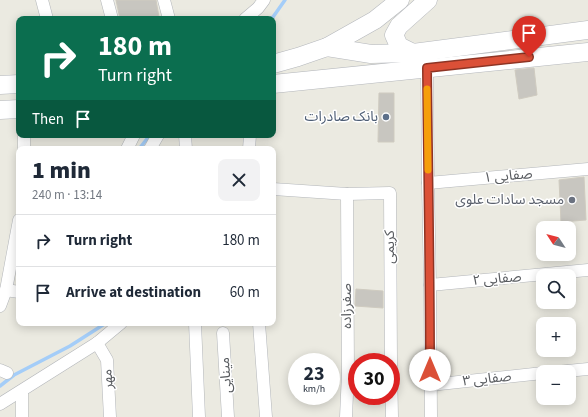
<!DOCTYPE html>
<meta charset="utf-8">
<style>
:root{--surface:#fff;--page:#f2f2f3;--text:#1f2937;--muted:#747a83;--line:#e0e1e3}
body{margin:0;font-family:"Source Sans 3","Noto Sans Arabic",sans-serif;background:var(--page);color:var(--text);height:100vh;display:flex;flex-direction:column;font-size:15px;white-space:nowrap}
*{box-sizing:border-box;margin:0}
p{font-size:13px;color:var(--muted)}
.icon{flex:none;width:22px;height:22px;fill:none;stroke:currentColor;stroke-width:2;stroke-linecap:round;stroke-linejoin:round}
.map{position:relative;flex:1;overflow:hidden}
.panel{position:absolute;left:16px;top:146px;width:260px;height:180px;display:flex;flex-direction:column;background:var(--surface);border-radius:8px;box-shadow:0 2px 10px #0003}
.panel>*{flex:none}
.hud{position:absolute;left:16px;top:16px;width:260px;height:122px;border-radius:8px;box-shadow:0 2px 10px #0003;background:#0b6e4f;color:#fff;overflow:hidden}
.needle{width:26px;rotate:306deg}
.buttons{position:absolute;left:536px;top:221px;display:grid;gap:8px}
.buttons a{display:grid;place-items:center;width:40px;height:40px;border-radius:8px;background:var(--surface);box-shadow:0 2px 10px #0003;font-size:20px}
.speed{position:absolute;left:288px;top:353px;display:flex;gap:8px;font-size:20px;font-weight:700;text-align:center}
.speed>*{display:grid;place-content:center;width:52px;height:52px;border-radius:50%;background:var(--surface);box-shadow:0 2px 10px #0003;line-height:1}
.speed small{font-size:10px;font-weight:400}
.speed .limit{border:6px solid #d22;background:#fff;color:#111}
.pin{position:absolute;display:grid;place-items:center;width:34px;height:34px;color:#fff;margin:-41px -17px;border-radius:50% 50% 50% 0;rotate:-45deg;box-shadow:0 0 4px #0007}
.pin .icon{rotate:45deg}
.me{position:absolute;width:44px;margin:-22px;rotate:0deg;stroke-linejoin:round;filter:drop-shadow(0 0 3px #0008)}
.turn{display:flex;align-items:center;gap:14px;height:84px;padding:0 16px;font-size:18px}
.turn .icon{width:52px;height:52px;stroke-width:2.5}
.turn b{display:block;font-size:28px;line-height:34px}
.then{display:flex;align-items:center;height:38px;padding:0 16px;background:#0003;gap:8px;font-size:15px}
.round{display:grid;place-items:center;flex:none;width:42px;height:42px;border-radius:8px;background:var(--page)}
.head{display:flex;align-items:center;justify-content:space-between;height:68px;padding:0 16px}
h1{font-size:24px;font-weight:800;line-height:30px}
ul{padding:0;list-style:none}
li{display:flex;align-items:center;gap:12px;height:52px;padding:0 16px;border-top:1px solid var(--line)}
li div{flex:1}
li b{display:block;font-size:15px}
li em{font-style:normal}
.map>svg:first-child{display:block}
</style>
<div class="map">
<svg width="588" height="417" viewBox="0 0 588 417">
<rect width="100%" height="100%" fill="#ebeae1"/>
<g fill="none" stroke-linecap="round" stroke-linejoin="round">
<!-- stream -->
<g stroke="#a4cdf8" stroke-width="3.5">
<path d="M 269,19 L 273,17 L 285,0"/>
<path d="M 139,149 L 150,135"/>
<path d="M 0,386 L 14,375 L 70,346 L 106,323"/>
</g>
</g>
<!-- building -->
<g fill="#c8c6c0" stroke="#cfcbc0">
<path d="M 116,0 L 156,0 L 159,17 L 147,19 L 120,19 Z"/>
<path d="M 534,68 L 537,95 L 519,99 L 515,70 Z"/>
<path d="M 379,93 L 394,93 L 394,142 L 378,142 Z"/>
<path d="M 584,177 L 586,220 L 561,222 L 559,180 Z"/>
<path d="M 356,289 L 383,291 L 383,308 L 355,306 Z"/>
</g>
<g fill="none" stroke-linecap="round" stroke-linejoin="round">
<!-- minor casing -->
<g stroke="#b3b6ba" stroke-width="13">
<g id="minor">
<path d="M 42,0 L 47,19"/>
<path d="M 107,0 L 112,19"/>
<path d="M 164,0 L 169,19"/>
<path d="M 245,19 L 258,8 L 264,0"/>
<path d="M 427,67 L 428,183 L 430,285 L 431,417"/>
<path d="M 185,135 L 186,149"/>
<path d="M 24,149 L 24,135"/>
<path d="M 127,149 L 134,135"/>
<path d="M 150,149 L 158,135"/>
<path d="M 249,149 L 250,135"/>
<path d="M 428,183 L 588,169"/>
<path d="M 273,189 L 347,194 L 390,193 L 391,364 L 392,417"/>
<path d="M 430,285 L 588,270"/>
<path d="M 6,290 L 19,292"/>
<path d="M 0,306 L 6,290 L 19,220"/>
<path d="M 195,323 L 199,417"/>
<path d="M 259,323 L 266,417"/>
<path d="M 223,333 L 228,417"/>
<path d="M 97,343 L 107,360 L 110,417"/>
<path d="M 0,370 L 7,373"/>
<path d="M 557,372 L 588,369"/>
<path d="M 430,385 L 543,373"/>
<path d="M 22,391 L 22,417"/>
<path d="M 0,404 L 97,343 L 121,323"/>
<path d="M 346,417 L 348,372 L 347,194"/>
</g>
</g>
<!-- secondary casing -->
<g stroke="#b4b7bc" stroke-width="19">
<g id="secondary">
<path d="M 327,47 L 371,54 L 413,53 L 588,30"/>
<path d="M 413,53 L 399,46 L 394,35 L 399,26 L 428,0"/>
<path d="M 273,64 L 298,57 L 327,47 L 375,20 L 400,0"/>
<path d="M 273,84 L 588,52"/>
<path d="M 0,85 L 19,84"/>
<path d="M 0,110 L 19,109"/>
</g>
</g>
<!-- minor -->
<use href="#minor" stroke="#fff" stroke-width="12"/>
<!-- secondary -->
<use href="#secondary" stroke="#fff" stroke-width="18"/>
</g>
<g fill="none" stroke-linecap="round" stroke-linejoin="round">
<!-- route casing -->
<g stroke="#8e3424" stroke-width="10">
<path id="route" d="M 430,370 C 430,269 428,169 427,68 L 529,57"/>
</g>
<!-- route -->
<use href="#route" stroke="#db5037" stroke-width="7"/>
<!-- slow -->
<path stroke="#f59e0b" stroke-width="7" d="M 427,89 L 428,170"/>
</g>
<!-- markers -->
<circle fill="#5c6f8a" stroke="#fff" stroke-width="1.5" cx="386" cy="117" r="4"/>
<circle fill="#6b7280" stroke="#fff" stroke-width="1.5" cx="572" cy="200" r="4"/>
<g text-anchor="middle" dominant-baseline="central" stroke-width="3" stroke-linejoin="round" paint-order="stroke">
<!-- service labels -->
<g font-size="14" fill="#4e5e75" stroke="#fff" text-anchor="end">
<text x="378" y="117">بانک صادرات</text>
</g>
<!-- street labels -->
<g font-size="14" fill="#595c60" stroke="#fff">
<text transform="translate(508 176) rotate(-5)">صفایی ۱</text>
<text transform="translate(390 247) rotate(-90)">کریمی</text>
<text transform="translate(497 279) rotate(-5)">صفایی ۲</text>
<text transform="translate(347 306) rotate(-90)">صفرزاده</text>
<text transform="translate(226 375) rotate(-94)">مینایی</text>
<text transform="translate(108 379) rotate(-93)">مهر</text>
<text transform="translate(487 379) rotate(-6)">صفایی ۳</text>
</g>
<!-- worship labels -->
<g font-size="14" fill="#5b616d" stroke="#fff" text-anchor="end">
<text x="564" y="200">مسجد سادات علوی</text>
</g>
</g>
</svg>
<div class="buttons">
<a><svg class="needle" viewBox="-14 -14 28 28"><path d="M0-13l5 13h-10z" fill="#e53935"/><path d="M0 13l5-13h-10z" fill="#747a83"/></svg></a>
<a><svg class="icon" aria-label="search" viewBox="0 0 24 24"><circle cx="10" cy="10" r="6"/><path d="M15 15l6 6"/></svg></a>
<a>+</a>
<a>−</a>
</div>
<div class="speed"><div>23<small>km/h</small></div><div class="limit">30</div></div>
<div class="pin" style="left:529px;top:57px;background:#d93025"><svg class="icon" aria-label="arrive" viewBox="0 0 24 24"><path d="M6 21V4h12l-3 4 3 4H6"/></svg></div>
<svg class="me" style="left:430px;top:370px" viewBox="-20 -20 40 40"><circle r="19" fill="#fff"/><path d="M0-13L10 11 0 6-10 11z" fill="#db5037"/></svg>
<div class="hud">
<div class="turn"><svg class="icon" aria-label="right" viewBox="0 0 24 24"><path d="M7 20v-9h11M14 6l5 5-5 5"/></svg><div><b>180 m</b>Turn right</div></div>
<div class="then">Then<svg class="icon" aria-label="arrive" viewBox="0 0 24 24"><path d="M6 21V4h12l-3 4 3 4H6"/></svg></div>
</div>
<section class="panel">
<div class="head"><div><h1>1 min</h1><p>240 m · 13:14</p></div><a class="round"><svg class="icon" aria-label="close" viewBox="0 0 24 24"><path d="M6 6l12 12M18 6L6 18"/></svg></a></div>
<ul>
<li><svg class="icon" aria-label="right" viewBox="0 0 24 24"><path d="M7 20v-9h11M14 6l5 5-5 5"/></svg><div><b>Turn right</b></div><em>180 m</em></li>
<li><svg class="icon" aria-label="arrive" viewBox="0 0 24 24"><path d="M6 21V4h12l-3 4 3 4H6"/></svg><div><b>Arrive at destination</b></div><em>60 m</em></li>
</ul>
</section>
</div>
